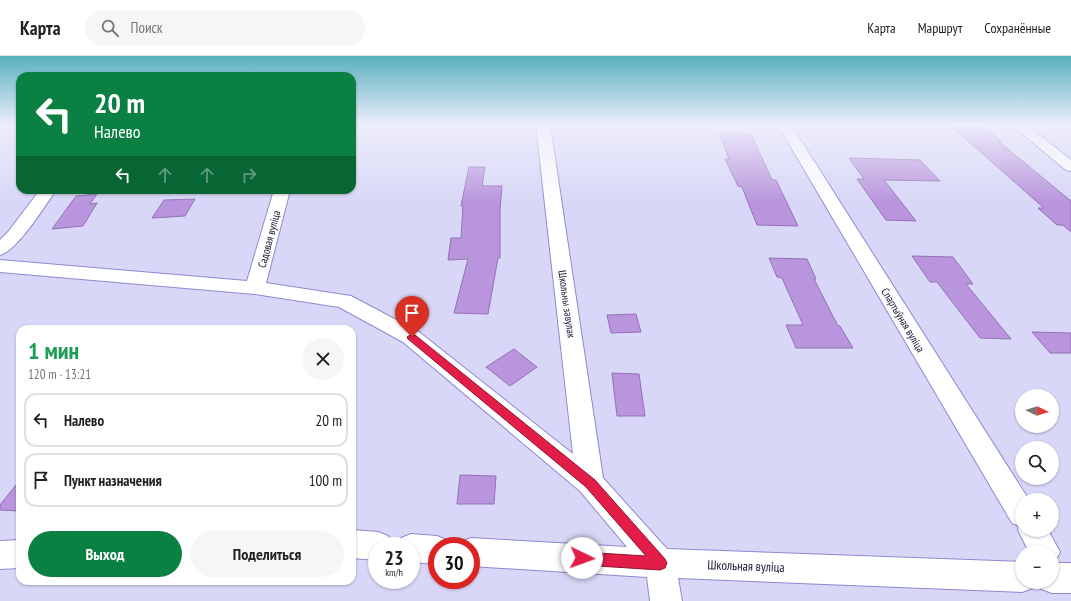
<!DOCTYPE html>
<html lang="ru">
<meta charset="utf-8">
<style>
:root{--surface:#fff;--page:#f6f6f6;--text:#222;--muted:#767676;--line:#e0e0e0;--accent:#0b8043}
body{margin:0;font-family:"PT Sans Narrow",sans-serif;background:var(--page);color:var(--text);height:100vh;display:flex;flex-direction:column;font-size:15px;white-space:nowrap}
*{box-sizing:border-box;margin:0}
p{font-size:13px;color:var(--muted)}
.icon{flex:none;width:22px;height:22px;fill:none;stroke:currentColor;stroke-width:2;stroke-linecap:round;stroke-linejoin:round}
.map{position:relative;flex:1;overflow:hidden}
.side{position:absolute;left:16px;top:269px;width:340px;height:260px;display:flex;flex-direction:column;background:var(--surface);border-radius:12px;box-shadow:0 1px 3px #0004}
.side>*{flex:none}
.top-card{position:absolute;left:16px;top:16px;width:340px;height:122px;border-radius:12px;box-shadow:0 1px 3px #0004;background:#0b8043;color:#fff;overflow:hidden}
.needle{width:26px;rotate:95deg}
.tools{position:absolute;left:1015px;top:333px;display:grid;gap:8px}
.tools a{display:grid;place-items:center;width:44px;height:44px;border-radius:50%;background:var(--surface);box-shadow:0 1px 3px #0004;font-size:20px}
.speed{position:absolute;left:368px;top:481px;display:flex;gap:8px;font-size:20px;font-weight:700;text-align:center}
.speed>*{display:grid;place-content:center;width:52px;height:52px;border-radius:50%;background:var(--surface);box-shadow:0 1px 3px #0004;line-height:1}
.speed small{font-size:10px;font-weight:400}
.speed .limit{border:6px solid #d22;background:#fff;color:#111}
.pin{position:absolute;display:grid;place-items:center;width:34px;height:34px;color:#fff;margin:-41px -17px;border-radius:50% 50% 50% 0;rotate:-45deg;box-shadow:0 0 4px #0007}
.pin .icon{rotate:45deg}
.me{position:absolute;width:44px;margin:-22px;rotate:93deg;stroke-linejoin:round;filter:drop-shadow(0 0 3px #0008)}
.turn{display:flex;align-items:center;gap:14px;height:84px;padding:0 12px;font-size:18px}
.turn .icon{width:52px;height:52px;stroke-width:2.5}
.turn b{display:block;font-size:28px;line-height:34px}
.lanes{display:flex;align-items:center;height:38px;padding:0 12px;background:#0003;justify-content:center;gap:20px;direction:ltr}
.lanes .off{opacity:.35}
.round{display:grid;place-items:center;flex:none;width:42px;height:42px;border-radius:21px;background:var(--page)}
.head{display:flex;align-items:center;justify-content:space-between;height:68px;padding:0 12px}
h1{font-size:24px;font-weight:700;line-height:30px;color:#1e9e55}
.primary-button{display:flex;gap:8px;margin-top:auto;padding:8px 12px}
.primary-button a{flex:1;height:46px;border-radius:24px;background:var(--accent);color:#fff;font-size:16px;font-weight:700;line-height:46px;text-align:center}
.primary-button a+a{background:var(--page);color:var(--text)}
ul{padding:0;list-style:none}
li{display:flex;align-items:center;gap:12px;height:54px;margin:0 8px 6px;padding:0 4px;border:2px solid var(--line);border-radius:12px}
li div{flex:1}
li b{display:block;font-size:15px}
li em{font-style:normal}
header{display:flex;align-items:center;gap:24px;box-sizing:border-box;height:56px;padding:0 20px;background:var(--surface);border-bottom:1px solid var(--line)}
header strong{font-size:19px}
nav{display:flex;gap:22px;margin-inline-start:auto;font-size:14px}
.search{width:280px;height:36px;background:var(--page);display:flex;align-items:center;gap:10px;box-sizing:border-box;padding:0 14px;border-radius:22px;color:var(--muted);font-size:15px}
.map>svg:first-child{display:block}
</style>
<header>
<strong>Карта</strong>
<div class="search"><svg class="icon" aria-label="search" viewBox="0 0 24 24"><circle cx="10" cy="10" r="6"/><path d="M15 15l6 6"/></svg>Поиск</div>
<nav><a>Карта</a><a>Маршрут</a><a>Сохранённые</a></nav>
</header>
<div class="map">
<svg width="1071" height="545" viewBox="0 0 1071 545">
<rect width="100%" height="100%" fill="#d8d7f7"/>
<!-- building -->
<g fill="#b995dd" stroke="#9371b5">
<path d="M 950,69 L 982,69 L 1002,86 L 998,85 L 1071,145 L 1071,176 L 1063,169 L 1057,169 L 1038,152 L 1044,152 Z"/>
<path d="M 719,77 L 751,78 L 772,124 L 776,124 L 798,170 L 757,169 L 742,131 L 738,130 L 725,103 L 729,103 Z"/>
<path d="M 849,102 L 920,104 L 940,125 L 884,124 L 916,165 L 886,164 L 857,123 L 864,123 Z"/>
<path d="M 469,111 L 485,111 L 482,130 L 502,130 L 500,154 L 500,202 L 498,202 L 488,258 L 454,257 L 468,203 L 448,204 L 451,182 L 461,182 L 463,150 L 461,150 Z"/>
<path d="M 97,138 L 90,148 L 97,147 L 83,170 L 52,173 L 76,140 Z"/>
<path d="M 195,143 L 185,160 L 152,162 L 164,144 Z"/>
<path d="M 912,200 L 953,201 L 973,228 L 966,228 L 1011,283 L 980,282 L 937,226 L 930,226 Z"/>
<path d="M 769,202 L 807,203 L 816,223 L 814,223 L 838,270 L 840,270 L 853,292 L 796,292 L 786,269 L 803,269 L 782,222 L 777,221 Z"/>
<path d="M 636,258 L 641,276 L 611,277 L 607,259 Z"/>
<path d="M 1032,276 L 1071,277 L 1071,297 L 1050,297 Z"/>
<path d="M 514,293 L 537,311 L 510,330 L 486,311 Z"/>
<path d="M 612,317 L 639,318 L 645,360 L 617,360 Z"/>
<path d="M 460,419 L 496,420 L 494,448 L 457,448 Z"/>
<path d="M 20,424 L 20,455 L 0,454 L 0,449 Z"/>
</g>
<g fill="none" stroke-linecap="round" stroke-linejoin="round">
<!-- minor casing -->
<g stroke="#8f89d2" stroke-width="2">
<g id="minor">
<path d="M 536,69 L 550,69 L 603,422 L 667,493 L 1022,506 L 1022,526 L 1035,526 L 1033,532 L 1022,536 L 678,522 L 682,545 L 650,545 L 647,521 L 471,510 L 471,490 L 459,490 L 461,486 L 471,482 L 627,491 L 580,435 L 403,286 L 339,251 L 255,238 L 0,216 L 0,204 L 247,225 L 274,134 L 290,134 L 266,227 L 351,240 L 419,276 L 573,398 Z"/>
<path d="M 778,69 L 791,69 L 1029,444 L 1022,444 L 1022,474 L 1048,474 L 1060,496 L 1055,506 L 1054,507 L 1071,507 L 1071,537 L 1052,537 L 1041,533 L 1038,526 L 1052,526 L 1052,496 L 1029,496 L 1018,474 L 1019,470 L 1012,467 Z"/>
<path d="M 1012,69 L 1027,69 L 1071,104 L 1071,115 L 1066,114 Z"/>
<path d="M 40,134 L 56,134 C 45,150 17,195 0,199 L 0,184 L 8,176 Z"/>
<path d="M 352,474 L 378,476 L 388,480 L 393,490 L 377,490 L 377,504 L 352,502 Z"/>
<path d="M 411,478 L 437,480 L 447,484 L 450,490 L 437,490 L 437,508 L 411,506 L 411,490 L 397,490 L 401,482 Z"/>
<path d="M 20,484 L 20,512 L 0,513 L 0,485 Z"/>
</g>
</g>
<!-- minor -->
<use href="#minor" fill="#fff" fill-rule="evenodd"/>
</g>
<!-- sky -->
<linearGradient id="sky" x2="0" y2="1"><stop stop-color="#59b0be"/><stop offset="0.47" stop-color="#ededfb"/><stop offset="1" stop-color="#ededfb" stop-opacity="0"/></linearGradient>
<rect width="1071" height="146" fill="url(#sky)"/>
<!-- route -->
<path fill="#e11d48" stroke="#92132f" d="M 412,278 L 415,279 L 595,424 L 665,503 L 667,507 L 665,512 L 660,514 L 582,509 L 577,507 L 575,502 L 577,498 L 582,496 L 646,500 L 586,431 L 408,283 L 407,281 Z"/>
<g text-anchor="middle" dominant-baseline="central" stroke-width="3" stroke-linejoin="round" paint-order="stroke">
<!-- street labels -->
<g font-size="11" fill="#191632" stroke="#fcfcfc">
<text transform="translate(269 183) rotate(-75)">Садовая вуліца</text>
<text transform="translate(567 248) rotate(82)">Школьны завулак</text>
<text transform="translate(903 264) rotate(59)">Спартыўная вуліца</text>
</g>
<!-- near-street labels -->
<g font-size="13" fill="#191632" stroke="#fcfcfc">
<text transform="translate(746 510) rotate(2)">Школьная вуліца</text>
</g>
</g>
</svg>
<div class="tools">
<a><svg class="needle" viewBox="-14 -14 28 28"><path d="M0-13l5 13h-10z" fill="#e53935"/><path d="M0 13l5-13h-10z" fill="#767676"/></svg></a>
<a><svg class="icon" aria-label="search" viewBox="0 0 24 24"><circle cx="10" cy="10" r="6"/><path d="M15 15l6 6"/></svg></a>
<a>+</a>
<a>−</a>
</div>
<div class="speed"><div>23<small>km/h</small></div><div class="limit">30</div></div>
<div class="pin" style="left:412px;top:281px;background:#d93025"><svg class="icon" aria-label="arrive" viewBox="0 0 24 24"><path d="M6 21V4h12l-3 4 3 4H6"/></svg></div>
<svg class="me" style="left:582px;top:502px" viewBox="-20 -20 40 40"><circle r="19" fill="#fff"/><path d="M0-13L10 11 0 6-10 11z" fill="#e11d48"/></svg>
<div class="top-card">
<div class="turn"><svg class="icon" aria-label="left" viewBox="0 0 24 24"><path d="M17 20v-9H6M10 6l-5 5 5 5"/></svg><div><b>20 m</b>Налево</div></div>
<div class="lanes"><svg class="icon" aria-label="left" viewBox="0 0 24 24"><path d="M17 20v-9H6M10 6l-5 5 5 5"/></svg><svg class="icon off" aria-label="ahead" viewBox="0 0 24 24"><path d="M12 20V5M6 11l6-6 6 6"/></svg><svg class="icon off" aria-label="ahead" viewBox="0 0 24 24"><path d="M12 20V5M6 11l6-6 6 6"/></svg><svg class="icon off" aria-label="right" viewBox="0 0 24 24"><path d="M7 20v-9h11M14 6l5 5-5 5"/></svg></div>
</div>
<section class="side">
<div class="head"><div><h1>1 мин</h1><p>120 m · 13:21</p></div><a class="round"><svg class="icon" aria-label="close" viewBox="0 0 24 24"><path d="M6 6l12 12M18 6L6 18"/></svg></a></div>
<ul>
<li><svg class="icon" aria-label="left" viewBox="0 0 24 24"><path d="M17 20v-9H6M10 6l-5 5 5 5"/></svg><div><b>Налево</b></div><em>20 m</em></li>
<li><svg class="icon" aria-label="arrive" viewBox="0 0 24 24"><path d="M6 21V4h12l-3 4 3 4H6"/></svg><div><b>Пункт назначения</b></div><em>100 m</em></li>
</ul>
<div class="primary-button"><a>Выход</a><a>Поделиться</a></div>
</section>
</div>
